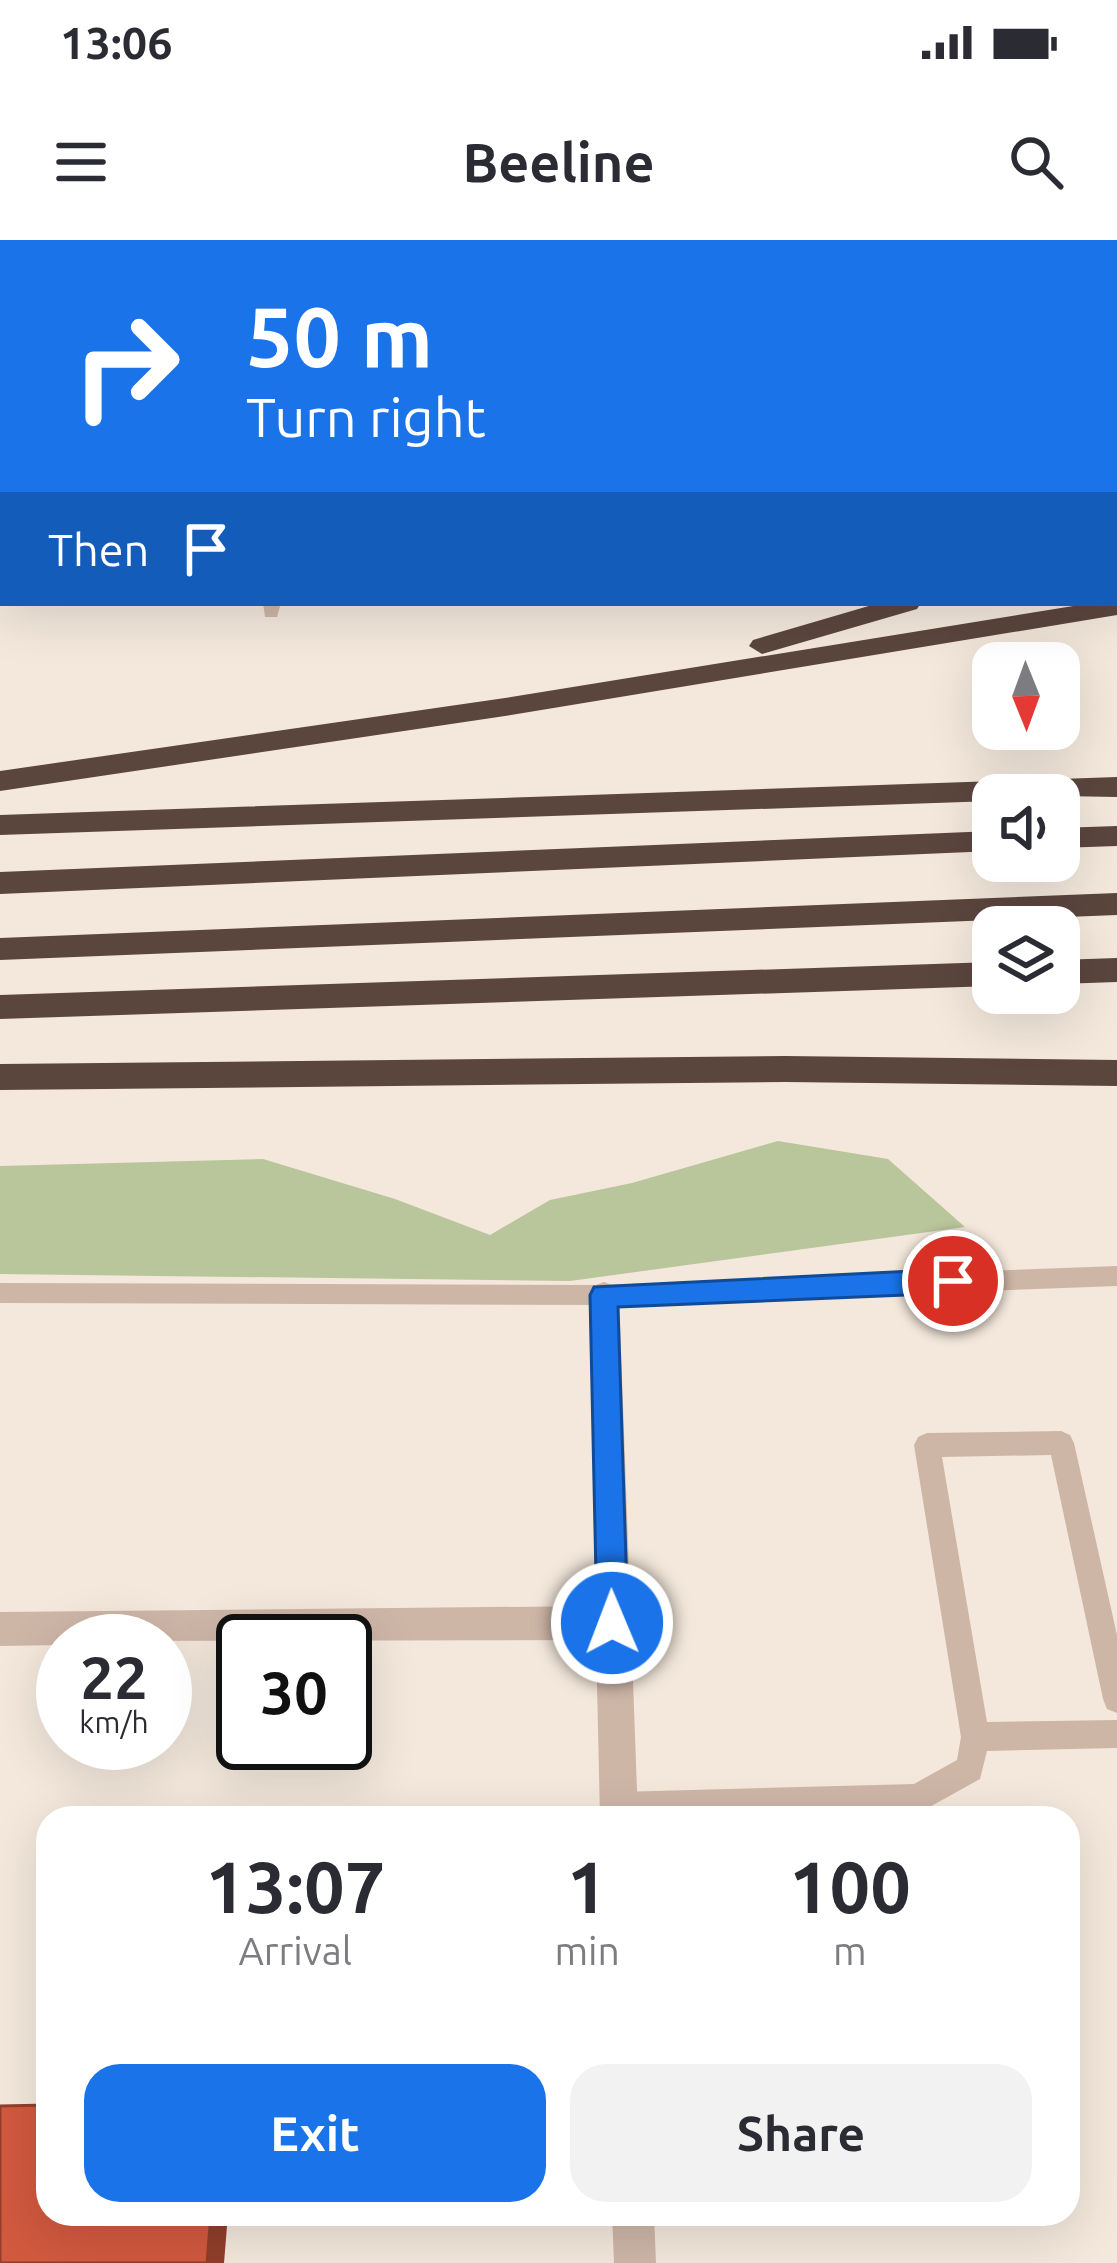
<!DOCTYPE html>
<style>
:root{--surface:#fff;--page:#f2f2f3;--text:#2b2b33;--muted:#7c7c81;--accent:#1a73e8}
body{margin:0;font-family:Ubuntu,sans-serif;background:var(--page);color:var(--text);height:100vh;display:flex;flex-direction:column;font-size:45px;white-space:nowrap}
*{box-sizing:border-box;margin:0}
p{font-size:39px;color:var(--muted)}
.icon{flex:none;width:66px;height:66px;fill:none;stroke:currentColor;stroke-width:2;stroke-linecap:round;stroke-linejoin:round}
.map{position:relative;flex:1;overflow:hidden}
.details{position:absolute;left:36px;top:1566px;width:1044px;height:420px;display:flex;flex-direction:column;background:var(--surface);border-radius:36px;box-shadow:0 12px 48px #0002}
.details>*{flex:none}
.hud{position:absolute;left:0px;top:0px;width:1119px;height:366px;box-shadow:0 12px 48px #0002;background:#1a73e8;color:#fff;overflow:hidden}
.needle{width:78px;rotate:179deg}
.controls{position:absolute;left:972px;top:402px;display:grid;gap:24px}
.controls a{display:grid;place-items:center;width:108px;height:108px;border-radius:24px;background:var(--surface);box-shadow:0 12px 48px #0002;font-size:60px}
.speed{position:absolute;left:36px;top:1374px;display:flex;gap:24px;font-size:60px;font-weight:700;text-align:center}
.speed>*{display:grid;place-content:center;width:156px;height:156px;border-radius:50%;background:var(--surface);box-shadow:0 12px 48px #0002;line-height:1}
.speed small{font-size:30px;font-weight:400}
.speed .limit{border:6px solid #111;border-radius:18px;background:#fff;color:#111}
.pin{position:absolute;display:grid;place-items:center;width:102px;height:102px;color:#fff;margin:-51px;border:6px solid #fff;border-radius:50%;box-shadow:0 3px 12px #0007}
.me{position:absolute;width:132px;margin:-66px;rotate:359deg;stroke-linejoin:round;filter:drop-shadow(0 0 9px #0008)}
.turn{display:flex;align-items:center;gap:42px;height:252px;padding:0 48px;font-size:54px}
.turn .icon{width:156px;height:156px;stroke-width:2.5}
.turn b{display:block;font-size:84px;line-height:102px}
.then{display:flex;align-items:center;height:114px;padding:0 48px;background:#0003;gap:24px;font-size:45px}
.eta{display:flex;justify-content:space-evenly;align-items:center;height:204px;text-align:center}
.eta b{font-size:72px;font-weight:700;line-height:84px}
.cta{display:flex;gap:24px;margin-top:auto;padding:24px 48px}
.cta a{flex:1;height:138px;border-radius:36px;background:var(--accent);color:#fff;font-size:48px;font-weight:700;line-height:138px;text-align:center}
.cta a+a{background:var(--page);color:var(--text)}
.status{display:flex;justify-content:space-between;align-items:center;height:84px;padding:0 60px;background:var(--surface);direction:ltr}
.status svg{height:33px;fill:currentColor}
header{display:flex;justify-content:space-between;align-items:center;height:156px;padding:0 48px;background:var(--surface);font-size:54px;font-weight:700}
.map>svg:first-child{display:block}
</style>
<div class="status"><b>13:06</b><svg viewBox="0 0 49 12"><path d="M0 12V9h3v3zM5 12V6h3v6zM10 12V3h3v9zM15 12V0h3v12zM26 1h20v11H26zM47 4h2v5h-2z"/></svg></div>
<header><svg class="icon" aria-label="menu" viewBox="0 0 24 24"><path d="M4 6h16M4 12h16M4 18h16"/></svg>Beeline<svg class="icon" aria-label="search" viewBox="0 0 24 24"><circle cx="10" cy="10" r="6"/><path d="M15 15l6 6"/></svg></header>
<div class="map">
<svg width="1117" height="2023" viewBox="0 0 1117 2023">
<rect width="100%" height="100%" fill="#f4e8dc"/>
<!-- green -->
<path fill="#b9c59a" d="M 778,901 L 888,919 L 965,987 L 570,1041 L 0,1034 L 0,926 L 263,919 L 395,959 L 490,995 L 550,960 L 632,943 Z"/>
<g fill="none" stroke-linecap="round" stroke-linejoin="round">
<!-- path -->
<path stroke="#baa091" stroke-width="4.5" stroke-dasharray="4.5 4.5" stroke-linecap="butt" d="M 954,0 L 958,3"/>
<!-- service -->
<g fill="#ceb6a7" fill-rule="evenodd">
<rect x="315" y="0" width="14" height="3"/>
<path d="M 263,363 L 281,363 L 277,377 L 265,377 Z"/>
<path d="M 1117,1026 L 1117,1046 L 604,1065 L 0,1063 L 0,1043 L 604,1045 Z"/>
<path d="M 1061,1191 L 1070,1195 L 1074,1203 L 1117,1395 L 1117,1473 L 1107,1469 L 1103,1459 L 1051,1215 L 942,1217 L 987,1482 L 1117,1480 L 1117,1508 L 987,1511 L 980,1539 L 917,1574 L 609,1577 L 604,1567 L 609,1557 L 619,1552 L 914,1544 L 957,1520 L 961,1497 L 914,1205 L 918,1197 L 927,1193 Z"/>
</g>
<!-- minor -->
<g fill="#ceb6a7" fill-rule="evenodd">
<rect x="551" y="0" width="18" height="3"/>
<path d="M 1021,0 L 1039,0 L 1040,3 L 1022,3 Z"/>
<rect x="0" y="142" width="3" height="12"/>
<path d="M 604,1042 L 615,1046 L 619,1055 L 638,1578 L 600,1578 L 596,1400 L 63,1401 L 63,1405 L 0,1406 L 0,1372 L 596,1366 L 589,1055 L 593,1046 Z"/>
<path d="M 612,1974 L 654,1974 L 656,2023 L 614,2023 Z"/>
</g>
<!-- secondary -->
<g fill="#a28578" fill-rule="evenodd">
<path d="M 63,0 L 81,0 L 62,3 Z"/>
<path d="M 3,190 L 3,206 L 0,207 L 0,191 Z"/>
<path d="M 0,295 L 3,295 L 0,316 Z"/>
</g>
<!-- motorway -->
<g fill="#5b463e" fill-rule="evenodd">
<rect x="1116" y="270" width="1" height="14"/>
<path d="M 1117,359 L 1117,375 L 505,476 L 0,551 L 0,531 L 505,458 L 1092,363 L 1116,363 Z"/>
<path d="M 879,363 L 921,363 L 917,369 L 762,414 L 749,406 L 753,400 Z"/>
<path d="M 1117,537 L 1117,557 L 993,555 L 993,561 L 0,595 L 0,575 Z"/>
<path d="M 1117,586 L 1117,606 L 1059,608 L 1059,588 Z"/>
<path d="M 993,591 L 993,611 L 0,654 L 0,632 Z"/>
<path d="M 1117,653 L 1117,675 L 0,720 L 0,698 Z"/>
<path d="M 1117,718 L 1117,742 L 1059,744 L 1059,720 Z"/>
<path d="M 993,722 L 993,746 L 0,779 L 0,755 Z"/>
<path d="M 785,816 L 1117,820 L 1117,846 L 785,842 L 0,850 L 0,824 Z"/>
</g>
</g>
<!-- shaded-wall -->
<path fill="#923e2b" d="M 211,1974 L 228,1974 L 224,2023 L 207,2023 Z"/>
<!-- building -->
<path fill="#d1593e" stroke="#923e2b" stroke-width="3" d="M 48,1865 L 48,1974 L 211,1974 L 207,2023 L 0,2023 L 0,1866 Z"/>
<!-- route -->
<path fill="#1a73e8" stroke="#114b97" stroke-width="3" d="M 953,1029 L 963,1033 L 967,1041 L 963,1049 L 953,1053 L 618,1067 L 628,1383 L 623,1394 L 612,1398 L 601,1394 L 597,1383 L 590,1055 L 594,1047 Z"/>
</svg>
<div class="controls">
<a><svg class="needle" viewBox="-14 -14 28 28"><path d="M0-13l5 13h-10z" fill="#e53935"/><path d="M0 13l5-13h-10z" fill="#7c7c81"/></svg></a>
<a><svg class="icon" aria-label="sound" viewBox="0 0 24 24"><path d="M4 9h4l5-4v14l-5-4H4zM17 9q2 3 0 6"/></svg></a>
<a><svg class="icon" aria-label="layers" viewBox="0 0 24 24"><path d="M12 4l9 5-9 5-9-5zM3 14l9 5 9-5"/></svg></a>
</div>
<div class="speed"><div>22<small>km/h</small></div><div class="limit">30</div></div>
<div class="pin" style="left:953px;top:1041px;background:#d93025"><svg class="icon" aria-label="arrive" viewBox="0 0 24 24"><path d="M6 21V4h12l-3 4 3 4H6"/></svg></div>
<svg class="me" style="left:612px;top:1383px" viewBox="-20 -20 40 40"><circle r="17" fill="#1a73e8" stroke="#fff" stroke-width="3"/><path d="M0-11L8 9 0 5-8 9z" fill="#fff"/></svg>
<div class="hud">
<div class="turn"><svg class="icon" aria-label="right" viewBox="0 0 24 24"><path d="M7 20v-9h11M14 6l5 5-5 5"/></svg><div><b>50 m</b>Turn right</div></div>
<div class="then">Then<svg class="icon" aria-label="arrive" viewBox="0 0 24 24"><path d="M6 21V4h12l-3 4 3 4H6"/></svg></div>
</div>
<section class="details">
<div class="eta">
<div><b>13:07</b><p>Arrival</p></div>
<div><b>1</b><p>min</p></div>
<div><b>100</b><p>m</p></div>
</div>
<div class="cta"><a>Exit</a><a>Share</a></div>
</section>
</div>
